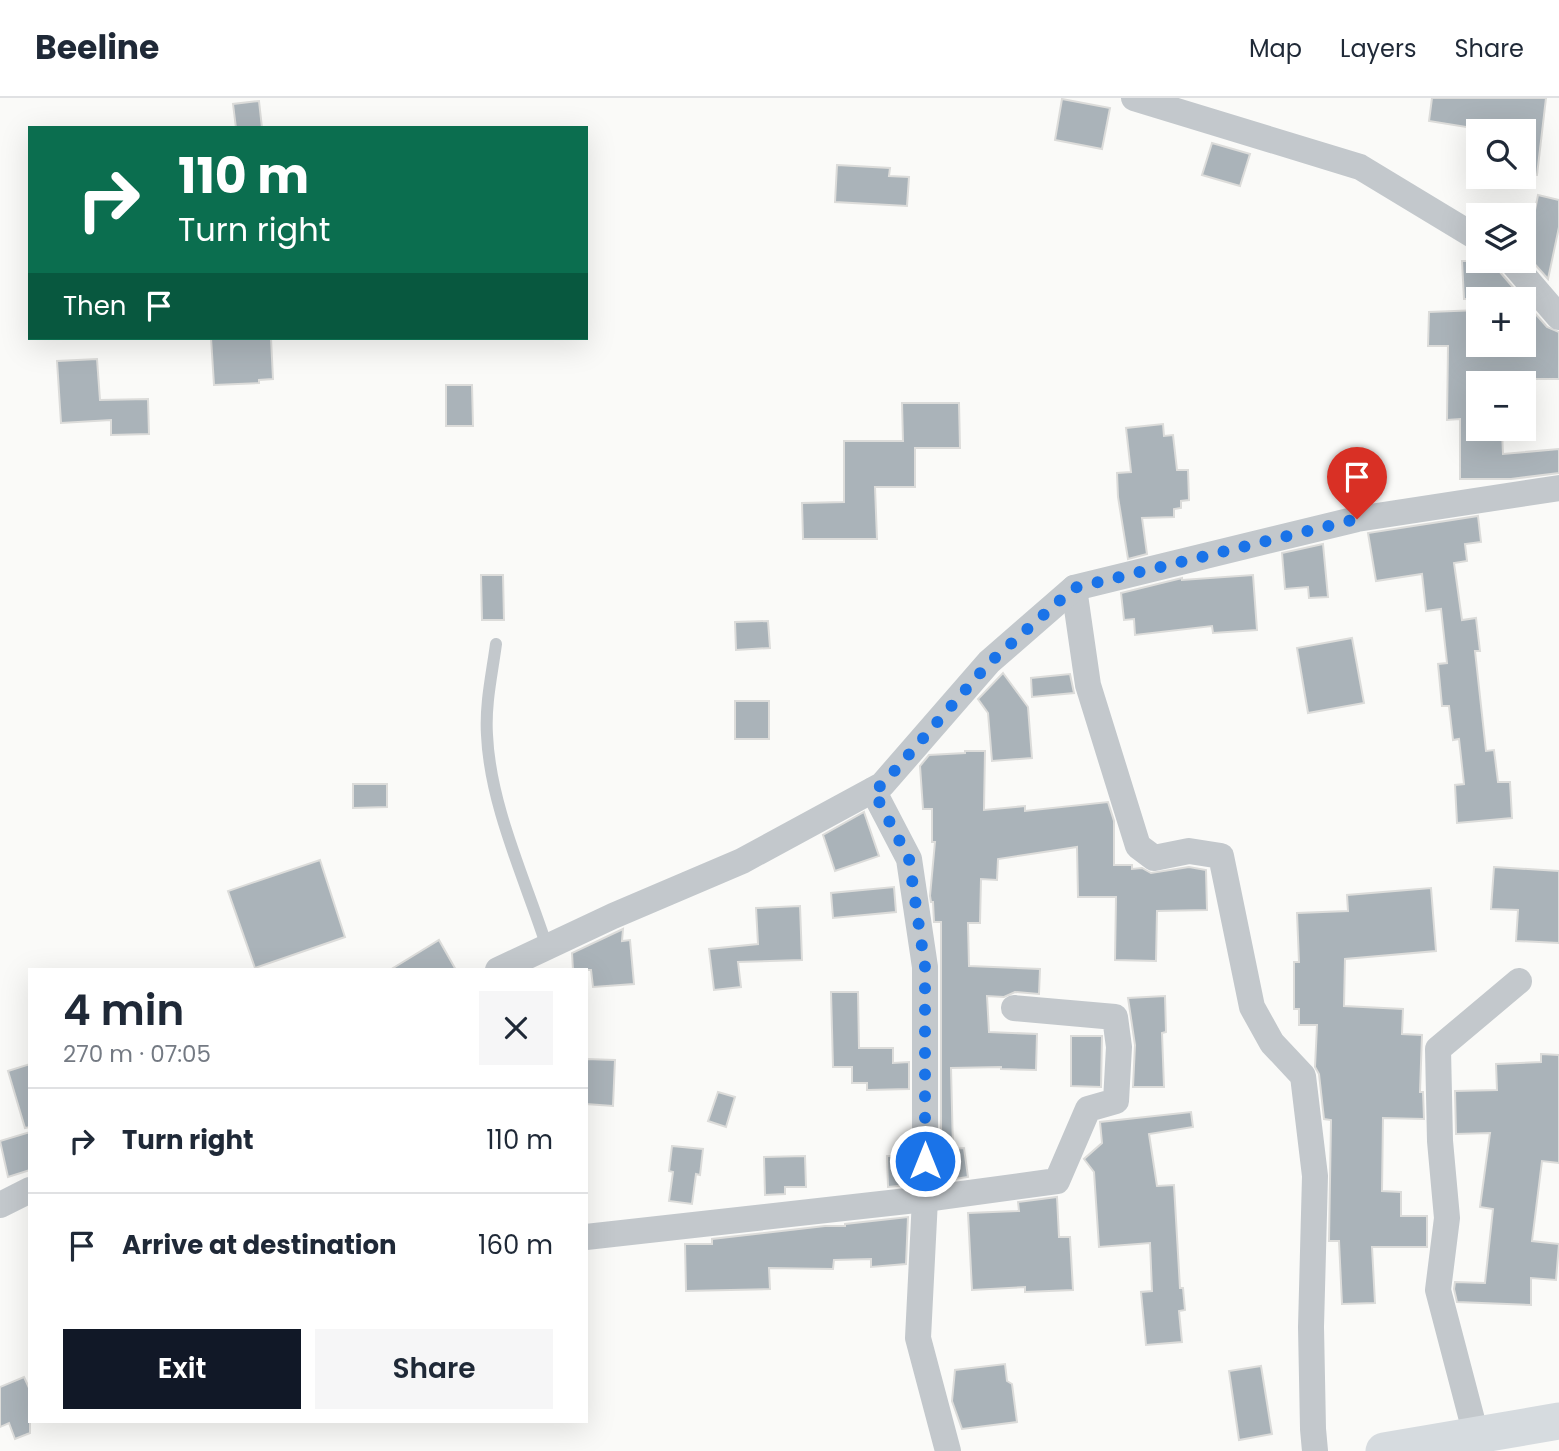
<!DOCTYPE html>
<meta charset="utf-8">
<style>
:root{--surface:#fff;--page:#f6f6f7;--text:#1f2937;--muted:#747a83;--line:#e0e1e3;--accent:#111827}
body{margin:0;font-family:Poppins,sans-serif;background:var(--page);color:var(--text);height:100vh;display:flex;flex-direction:column;font-size:26px;white-space:nowrap}
*{box-sizing:border-box;margin:0}
p{font-size:23px;color:var(--muted)}
.icon{flex:none;width:38px;height:38px;fill:none;stroke:currentColor;stroke-width:2;stroke-linecap:round;stroke-linejoin:round}
.map{position:relative;flex:1;overflow:hidden}
.panel{position:absolute;left:28px;top:870px;width:560px;height:455px;display:flex;flex-direction:column;background:var(--surface);border-radius:0px;box-shadow:0 7px 28px #0002}
.panel>*{flex:none}
.banner{position:absolute;left:28px;top:28px;width:560px;height:214px;border-radius:0px;box-shadow:0 7px 28px #0002;background:#0b6e4f;color:#fff;overflow:hidden}
.controls{position:absolute;left:1466px;top:21px;display:grid;gap:14px}
.controls a{display:grid;place-items:center;width:70px;height:70px;border-radius:0px;background:var(--surface);box-shadow:0 7px 28px #0002;font-size:35px}
.pin{position:absolute;display:grid;place-items:center;width:60px;height:60px;color:#fff;margin:-72px -30px;border-radius:50% 50% 50% 0;rotate:-45deg;box-shadow:0 0 7px #0007}
.pin .icon{rotate:45deg}
.me{position:absolute;width:77px;margin:-38px;rotate:0deg;stroke-linejoin:round;filter:drop-shadow(0 0 5px #0008)}
.turn{display:flex;align-items:center;gap:24px;height:147px;padding:0 35px;font-size:32px}
.turn .icon{width:91px;height:91px;stroke-width:2.5}
.turn b{display:block;font-size:49px;line-height:60px}
.then{display:flex;align-items:center;height:66px;padding:0 35px;background:#0003;gap:14px;font-size:26px}
.round{display:grid;place-items:center;flex:none;width:74px;height:74px;border-radius:0px;background:var(--page)}
.head{display:flex;align-items:center;justify-content:space-between;height:119px;padding:0 35px}
h1{font-size:42px;font-weight:600;line-height:52px}
.button{display:flex;gap:14px;margin-top:auto;padding:14px 35px}
.button a{flex:1;height:80px;border-radius:0px;background:var(--accent);color:#fff;font-size:28px;font-weight:600;line-height:80px;text-align:center}
.button a+a{background:var(--page);color:var(--text)}
ul{padding:0;list-style:none}
li{display:flex;align-items:center;gap:21px;height:105px;padding:0 35px;border-top:2px solid var(--line)}
li div{flex:1}
li b{display:block;font-size:26px}
li em{font-style:normal}
header{display:flex;align-items:center;gap:42px;box-sizing:border-box;height:98px;padding:0 35px;background:var(--surface);border-bottom:2px solid var(--line)}
header strong{font-size:33px}
nav{display:flex;gap:38px;margin-inline-start:auto;font-size:24px}
.map>svg:first-child{display:block}
</style>
<header>
<strong>Beeline</strong>
<nav><a>Map</a><a>Layers</a><a>Share</a></nav>
</header>
<div class="map">
<svg width="1559" height="1353" viewBox="0 0 1559 1353">
<rect width="100%" height="100%" fill="#fafaf8"/>
<!-- building -->
<g fill="#aab3b9" stroke="#dcdcda" stroke-width="2">
<path d="M 1432,0 L 1546,0 L 1537,77 L 1524,76 L 1524,33 L 1491,33 L 1429,23 Z"/>
<path d="M 1062,1 L 1110,10 L 1102,51 L 1055,42 Z"/>
<path d="M 259,3 L 262,30 L 236,30 L 233,6 Z"/>
<path d="M 1212,45 L 1250,56 L 1240,88 L 1202,77 Z"/>
<path d="M 837,67 L 890,70 L 889,78 L 909,79 L 907,108 L 835,104 Z"/>
<path d="M 1538,97 L 1559,102 L 1559,129 L 1548,181 L 1524,154 L 1524,115 L 1534,117 Z"/>
<path d="M 1462,163 L 1496,163 L 1499,173 L 1523,201 L 1464,201 Z"/>
<path d="M 1524,203 L 1547,229 L 1559,234 L 1559,281 L 1506,281 L 1506,285 L 1479,285 L 1479,334 L 1502,333 L 1503,356 L 1559,351 L 1559,375 L 1511,381 L 1460,381 L 1460,321 L 1447,322 L 1448,248 L 1428,248 L 1429,214 L 1479,212 L 1479,247 L 1524,247 Z"/>
<path d="M 211,240 L 271,240 L 273,281 L 259,282 L 259,285 L 214,287 Z"/>
<path d="M 97,261 L 100,302 L 148,301 L 149,336 L 111,337 L 111,322 L 61,325 L 57,263 Z"/>
<path d="M 446,287 L 472,287 L 473,328 L 446,328 Z"/>
<path d="M 902,305 L 959,305 L 960,350 L 915,350 L 915,389 L 875,389 L 877,441 L 803,441 L 802,405 L 844,404 L 844,343 L 903,343 Z"/>
<path d="M 1163,326 L 1164,338 L 1173,337 L 1177,372 L 1188,372 L 1189,402 L 1181,403 L 1181,410 L 1174,411 L 1174,419 L 1142,420 L 1147,456 L 1128,461 L 1118,399 L 1117,375 L 1131,374 L 1126,330 Z"/>
<path d="M 1478,418 L 1481,444 L 1465,446 L 1467,463 L 1454,465 L 1462,522 L 1476,520 L 1480,553 L 1475,553 L 1486,653 L 1494,652 L 1498,684 L 1510,684 L 1512,720 L 1457,725 L 1455,687 L 1464,686 L 1459,641 L 1453,642 L 1449,608 L 1442,608 L 1438,566 L 1447,565 L 1441,511 L 1426,513 L 1422,476 L 1376,483 L 1368,435 Z"/>
<path d="M 1323,446 L 1328,499 L 1309,500 L 1308,489 L 1285,491 L 1282,455 Z"/>
<path d="M 481,477 L 503,477 L 504,522 L 482,522 Z"/>
<path d="M 1253,477 L 1257,532 L 1213,535 L 1212,528 L 1135,537 L 1134,521 L 1124,522 L 1121,495 L 1182,480 L 1182,482 Z"/>
<path d="M 768,523 L 770,550 L 736,552 L 735,524 Z"/>
<path d="M 1352,540 L 1364,605 L 1308,615 L 1297,550 Z"/>
<path d="M 1003,575 L 1028,609 L 1032,660 L 992,663 L 988,615 L 978,601 Z"/>
<path d="M 1070,576 L 1074,595 L 1032,599 L 1031,580 Z"/>
<rect x="735" y="603" width="34" height="38"/>
<path d="M 965,653 L 985,653 L 984,712 L 1025,708 L 1025,713 L 1108,704 L 1114,723 L 1114,767 L 1132,767 L 1132,771 L 1142,770 L 1151,775 L 1189,769 L 1206,772 L 1207,812 L 1157,813 L 1156,863 L 1115,862 L 1116,799 L 1078,799 L 1077,749 L 998,761 L 997,782 L 981,781 L 980,825 L 968,825 L 969,868 L 1040,871 L 1039,896 L 1015,894 L 1004,899 L 987,898 L 989,934 L 1037,936 L 1036,972 L 1001,971 L 1001,969 L 951,970 L 953,1051 L 964,1050 L 968,1079 L 941,1083 L 941,824 L 934,824 L 933,804 L 931,804 L 930,798 L 935,744 L 932,744 L 932,711 L 923,711 L 920,668 L 929,657 L 965,655 Z"/>
<path d="M 353,686 L 387,686 L 387,709 L 353,710 Z"/>
<path d="M 864,714 L 879,758 L 835,773 L 823,737 Z"/>
<path d="M 320,762 L 345,839 L 255,870 L 228,793 Z"/>
<path d="M 1494,769 L 1559,773 L 1559,845 L 1516,843 L 1518,812 L 1491,811 Z"/>
<path d="M 894,789 L 896,814 L 833,820 L 831,795 Z"/>
<path d="M 1431,790 L 1436,853 L 1345,861 L 1344,908 L 1403,911 L 1402,936 L 1422,937 L 1420,994 L 1423,994 L 1424,1021 L 1383,1020 L 1382,1093 L 1401,1094 L 1401,1118 L 1427,1118 L 1427,1149 L 1372,1149 L 1375,1205 L 1342,1206 L 1339,1143 L 1329,1143 L 1331,1022 L 1324,1021 L 1319,976 L 1315,969 L 1317,927 L 1299,927 L 1299,911 L 1294,911 L 1294,864 L 1299,864 L 1297,815 L 1348,813 L 1347,797 Z"/>
<path d="M 800,808 L 802,862 L 738,864 L 741,889 L 714,892 L 709,851 L 758,846 L 756,810 Z"/>
<path d="M 623,831 L 622,843 L 630,842 L 634,886 L 593,889 L 591,872 L 573,872 L 572,855 Z"/>
<path d="M 439,842 L 456,872 L 390,872 Z"/>
<path d="M 831,894 L 858,894 L 859,950 L 893,950 L 893,965 L 909,964 L 909,991 L 867,992 L 867,985 L 852,985 L 852,969 L 833,969 Z"/>
<path d="M 1165,898 L 1166,934 L 1162,935 L 1164,989 L 1133,989 L 1135,947 L 1128,900 Z"/>
<path d="M 1071,938 L 1102,938 L 1101,989 L 1071,988 Z"/>
<path d="M 1541,956 L 1559,957 L 1559,1065 L 1542,1063 L 1532,1143 L 1559,1146 L 1556,1182 L 1531,1180 L 1531,1207 L 1457,1204 L 1454,1191 L 1455,1184 L 1485,1185 L 1493,1111 L 1480,1109 L 1490,1035 L 1456,1036 L 1455,993 L 1497,992 L 1496,966 L 1541,964 Z"/>
<path d="M 586,961 L 615,962 L 613,1008 L 586,1006 Z"/>
<path d="M 30,966 L 30,1029 L 25,1030 L 8,973 Z"/>
<path d="M 718,994 L 735,999 L 726,1029 L 708,1023 Z"/>
<path d="M 1191,1014 L 1193,1029 L 1149,1036 L 1157,1088 L 1174,1087 L 1180,1190 L 1183,1190 L 1185,1212 L 1179,1213 L 1182,1244 L 1146,1247 L 1141,1194 L 1152,1193 L 1150,1145 L 1099,1149 L 1094,1074 L 1084,1061 L 1102,1045 L 1100,1024 Z"/>
<path d="M 30,1034 L 30,1072 L 8,1079 L 0,1043 Z"/>
<path d="M 672,1048 L 703,1051 L 700,1077 L 696,1076 L 692,1106 L 669,1103 L 673,1074 L 669,1073 Z"/>
<path d="M 805,1058 L 806,1089 L 785,1089 L 785,1096 L 765,1097 L 764,1059 Z"/>
<path d="M 887,1058 L 909,1058 L 909,1087 L 888,1089 Z"/>
<path d="M 1057,1099 L 1059,1139 L 1070,1139 L 1073,1192 L 1025,1194 L 1025,1189 L 972,1192 L 968,1115 L 1019,1113 L 1018,1104 Z"/>
<path d="M 908,1119 L 906,1166 L 871,1169 L 871,1161 L 834,1162 L 833,1171 L 769,1170 L 770,1191 L 686,1193 L 685,1146 L 712,1146 L 712,1141 L 825,1128 L 845,1128 L 845,1126 Z"/>
<path d="M 1005,1266 L 1007,1283 L 1012,1286 L 1017,1324 L 962,1331 L 952,1303 L 955,1272 Z"/>
<path d="M 1261,1268 L 1272,1336 L 1239,1342 L 1229,1273 Z"/>
<path d="M 24,1279 L 30,1292 L 30,1335 L 15,1341 L 9,1325 L 0,1329 L 0,1289 Z"/>
</g>
<g fill="none" stroke-linecap="round" stroke-linejoin="round">
<!-- lane -->
<path stroke="#c3c8cc" stroke-width="12" d="M 496,546 C 492,576 485,606 487,637 C 490,707 525,781 547,849"/>
<!-- street -->
<g stroke="#c3c8cc" stroke-width="26">
<path d="M 1134,0 L 1360,69 L 1479,141"/>
<path d="M 1511,163 L 1559,219"/>
<path d="M 1074,490 L 1088,587 L 1138,748 L 1154,760 L 1189,753 L 1221,758 L 1252,909 L 1272,945 L 1303,978 L 1315,1078 L 1311,1229 L 1313,1331 L 1315,1353"/>
<path d="M 873,692 L 909,761 L 925,869 L 925,1101 L 918,1240 L 948,1353"/>
<path d="M 498,872 L 613,818 L 742,763 L 882,687 L 989,564 L 1074,490 L 1357,421 L 1559,390"/>
<path d="M 0,1107 L 30,1092"/>
<path d="M 586,1139 L 925,1101 L 1057,1083 L 1088,1011 L 1116,1003 L 1119,949 L 1115,919 L 1014,910"/>
<path d="M 1476,1337 L 1438,1192 L 1447,1120 L 1440,1043 L 1438,951 L 1519,883"/>
</g>
<!-- secondary -->
<path stroke="#d6dbdf" stroke-width="37" d="M 1384,1353 L 1559,1323"/>
</g>
<g fill="none" stroke-linecap="round" stroke-linejoin="round">
<!-- route -->
<path stroke="#1a73e8" stroke-width="12" stroke-dasharray="0 21.6" d="M 925,1063 L 925,869 L 909,761 L 873,692 L 882,687 L 989,565 L 1074,490 L 1357,421"/>
</g>
</svg>
<div class="controls">
<a><svg class="icon" aria-label="search" viewBox="0 0 24 24"><circle cx="10" cy="10" r="6"/><path d="M15 15l6 6"/></svg></a>
<a><svg class="icon" aria-label="layers" viewBox="0 0 24 24"><path d="M12 4l9 5-9 5-9-5zM3 14l9 5 9-5"/></svg></a>
<a>+</a>
<a>−</a>
</div>
<div class="pin" style="left:1357px;top:421px;background:#d93025"><svg class="icon" aria-label="arrive" viewBox="0 0 24 24"><path d="M6 21V4h12l-3 4 3 4H6"/></svg></div>
<svg class="me" style="left:925px;top:1063px" viewBox="-20 -20 40 40"><circle r="17" fill="#1a73e8" stroke="#fff" stroke-width="3"/><path d="M0-11L8 9 0 5-8 9z" fill="#fff"/></svg>
<div class="banner">
<div class="turn"><svg class="icon" aria-label="right" viewBox="0 0 24 24"><path d="M7 20v-9h11M14 6l5 5-5 5"/></svg><div><b>110 m</b>Turn right</div></div>
<div class="then">Then<svg class="icon" aria-label="arrive" viewBox="0 0 24 24"><path d="M6 21V4h12l-3 4 3 4H6"/></svg></div>
</div>
<section class="panel">
<div class="head"><div><h1>4 min</h1><p>270 m · 07:05</p></div><a class="round"><svg class="icon" aria-label="close" viewBox="0 0 24 24"><path d="M6 6l12 12M18 6L6 18"/></svg></a></div>
<ul>
<li><svg class="icon" aria-label="right" viewBox="0 0 24 24"><path d="M7 20v-9h11M14 6l5 5-5 5"/></svg><div><b>Turn right</b></div><em>110 m</em></li>
<li><svg class="icon" aria-label="arrive" viewBox="0 0 24 24"><path d="M6 21V4h12l-3 4 3 4H6"/></svg><div><b>Arrive at destination</b></div><em>160 m</em></li>
</ul>
<div class="button"><a>Exit</a><a>Share</a></div>
</section>
</div>
